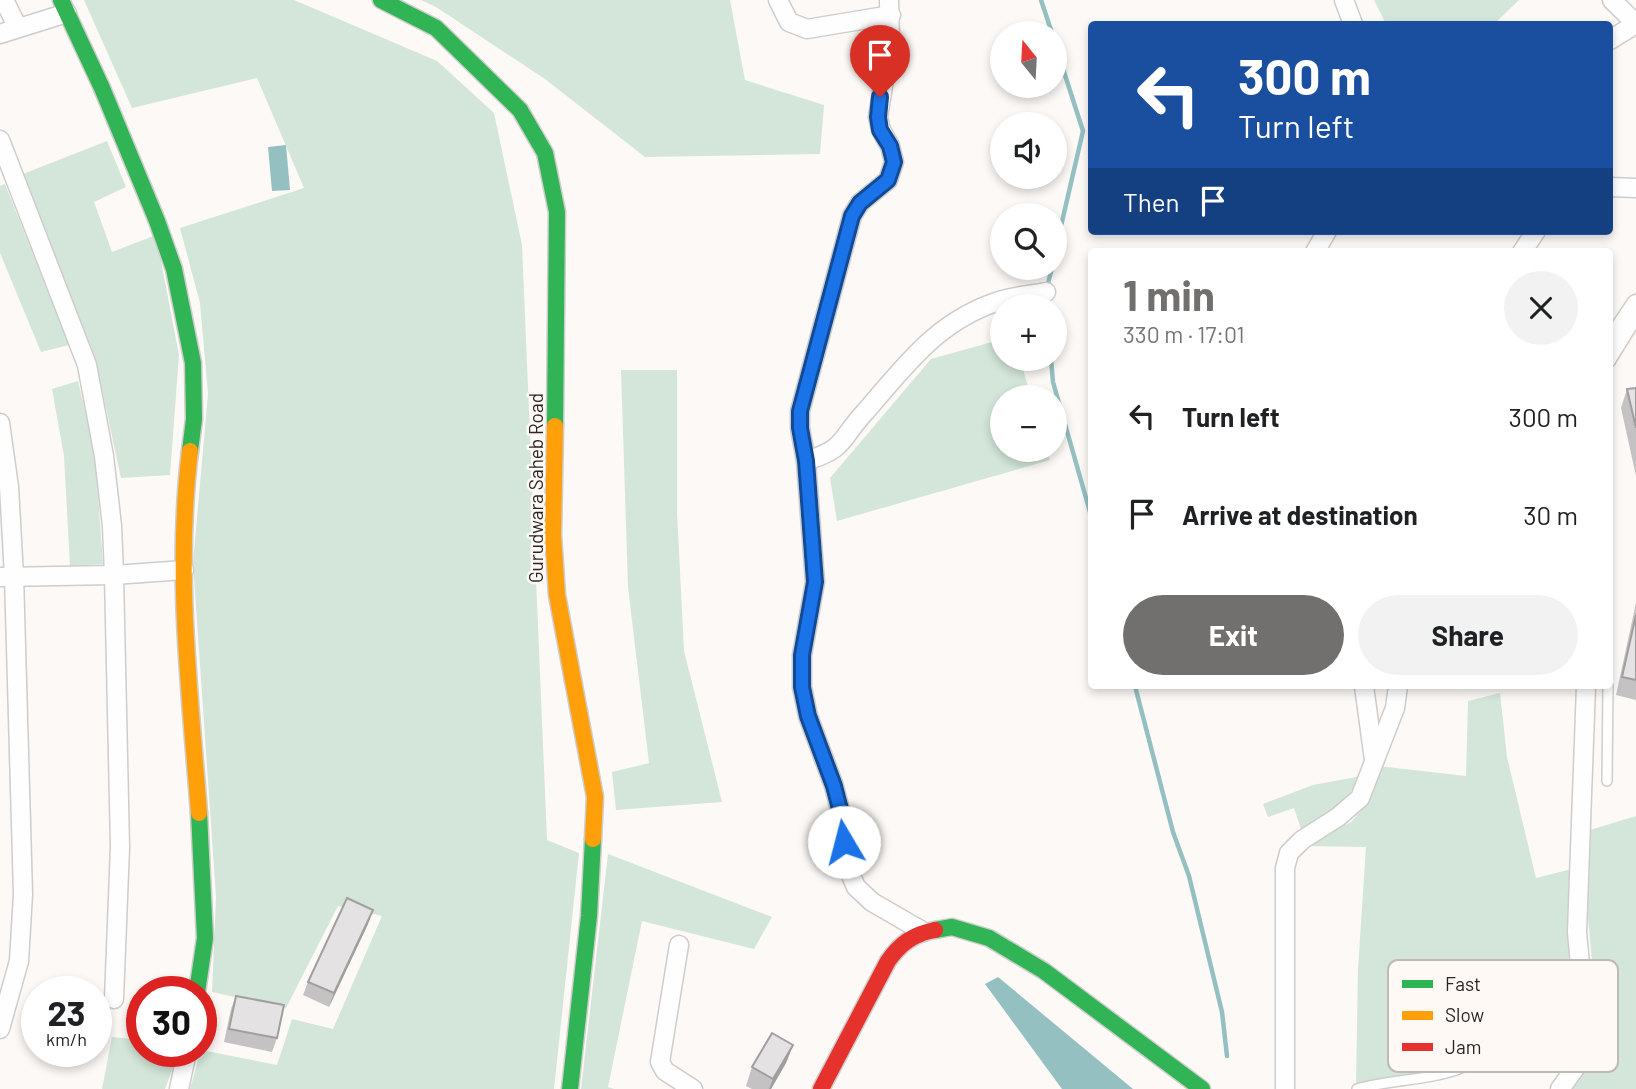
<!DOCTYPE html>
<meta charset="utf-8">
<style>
:root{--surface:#fff;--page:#f2f2f2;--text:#202124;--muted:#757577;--accent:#72706e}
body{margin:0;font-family:Barlow,sans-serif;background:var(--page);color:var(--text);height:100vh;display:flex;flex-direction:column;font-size:26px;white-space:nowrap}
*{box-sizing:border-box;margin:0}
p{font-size:23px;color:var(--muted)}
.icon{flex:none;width:38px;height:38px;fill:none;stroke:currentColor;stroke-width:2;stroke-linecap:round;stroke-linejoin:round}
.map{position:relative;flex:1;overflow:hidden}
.sheet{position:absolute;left:1088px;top:248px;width:525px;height:441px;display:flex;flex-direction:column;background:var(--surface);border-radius:7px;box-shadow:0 4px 10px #0003}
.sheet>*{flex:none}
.hud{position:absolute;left:1088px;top:21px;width:525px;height:214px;border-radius:7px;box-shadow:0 4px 10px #0003;background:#1a4fa0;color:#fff;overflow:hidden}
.needle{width:46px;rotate:342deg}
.fabs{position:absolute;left:990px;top:21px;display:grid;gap:14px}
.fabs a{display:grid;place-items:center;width:77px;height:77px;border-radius:50%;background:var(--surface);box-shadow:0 4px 10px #0003;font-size:35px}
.speed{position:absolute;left:21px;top:976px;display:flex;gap:14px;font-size:35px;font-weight:700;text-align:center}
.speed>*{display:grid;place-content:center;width:91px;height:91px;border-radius:50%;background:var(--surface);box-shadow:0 4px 10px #0003;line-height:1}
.speed small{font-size:18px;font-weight:400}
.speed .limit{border:10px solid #d22;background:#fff;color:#111}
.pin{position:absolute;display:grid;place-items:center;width:60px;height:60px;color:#fff;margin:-72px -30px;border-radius:50% 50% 50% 0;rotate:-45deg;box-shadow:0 0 7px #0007}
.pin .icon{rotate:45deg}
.me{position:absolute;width:77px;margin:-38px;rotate:352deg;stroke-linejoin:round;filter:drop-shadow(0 0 5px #0008)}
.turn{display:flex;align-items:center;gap:24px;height:147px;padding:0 35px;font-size:32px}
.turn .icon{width:91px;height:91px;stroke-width:2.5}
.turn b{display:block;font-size:49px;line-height:60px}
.then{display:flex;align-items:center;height:66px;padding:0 35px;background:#0003;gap:14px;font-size:26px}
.round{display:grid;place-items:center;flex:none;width:74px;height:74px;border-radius:37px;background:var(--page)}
.headline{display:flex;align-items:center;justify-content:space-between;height:119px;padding:0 35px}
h1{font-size:42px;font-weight:700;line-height:52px;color:var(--accent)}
.primary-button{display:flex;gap:14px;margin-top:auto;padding:14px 35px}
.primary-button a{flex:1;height:80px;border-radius:42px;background:var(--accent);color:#fff;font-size:28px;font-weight:700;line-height:80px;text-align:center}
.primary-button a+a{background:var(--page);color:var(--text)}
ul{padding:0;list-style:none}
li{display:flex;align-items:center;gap:21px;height:98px;padding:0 35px}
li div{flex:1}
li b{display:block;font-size:26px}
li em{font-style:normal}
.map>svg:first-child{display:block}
</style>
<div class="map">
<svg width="1636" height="1089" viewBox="0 0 1636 1089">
<rect width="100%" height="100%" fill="#fcf9f6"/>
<!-- green -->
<g fill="#d3e6d9">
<path d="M 84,0 L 294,0 L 437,61 L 494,113 L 522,245 L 547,840 L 579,853 L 554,1089 L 190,1089 L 201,1050 L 277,1065 L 292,1019 L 333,1029 L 382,916 L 338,906 L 286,1008 L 212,992 L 216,897 L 193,563 L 208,394 L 200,303 L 180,228 L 304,188 L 257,78 L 132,108 Z"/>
<path d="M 421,0 L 730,0 L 745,80 L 824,105 L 820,154 L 645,157 L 545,79 L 436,7 Z"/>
<path d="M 1374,0 L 1519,0 L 1494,24 L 1386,24 Z"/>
<path d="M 107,141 L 126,187 L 94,202 L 112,252 L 156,235 L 179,355 L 170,475 L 121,478 L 95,357 L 23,174 Z"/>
<path d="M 5,184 L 69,345 L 41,352 L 0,253 L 0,186 Z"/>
<path d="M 1003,339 L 1003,359 L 1020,359 L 1031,397 L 1003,397 L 1003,450 L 1046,450 L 1050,460 L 837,521 L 830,478 L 931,359 Z"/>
<path d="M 621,370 L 677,370 L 677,512 L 684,651 L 722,802 L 616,810 L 612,772 L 649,763 L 628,587 Z"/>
<path d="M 78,381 L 95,453 L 103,564 L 70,566 L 64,456 L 52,389 Z"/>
<path d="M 1500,693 L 1507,757 L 1536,878 L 1572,869 L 1572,955 L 1478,1048 L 1435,1070 L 1356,1084 L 1358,969 L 1366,847 L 1303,846 L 1351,822 L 1366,805 L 1378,766 L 1466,776 L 1468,701 Z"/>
<path d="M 1362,776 L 1339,808 L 1301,829 L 1294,808 L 1268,817 L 1263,804 L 1313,785 Z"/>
<path d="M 1636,816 L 1636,1089 L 1569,1089 L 1594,1055 L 1595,994 L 1583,863 L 1590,830 Z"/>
<path d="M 608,854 L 772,917 L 754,949 L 642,921 L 608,1087 L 614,1089 L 581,1089 Z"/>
<path d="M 112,1037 L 142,1040 L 142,1052 L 179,1052 L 165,1089 L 102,1089 Z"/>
</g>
<!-- water -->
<g fill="#95c0c2">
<path d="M 286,145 L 290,190 L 272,191 L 268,147 Z"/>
<path d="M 998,977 L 1133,1089 L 1062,1089 L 985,984 Z"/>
</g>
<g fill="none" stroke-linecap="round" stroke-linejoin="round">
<!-- stream -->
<g stroke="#95c0c2" stroke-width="4.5">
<path d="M 1041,0 L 1052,33"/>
<path d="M 1055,44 L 1083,131 L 1055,252"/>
<path d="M 1047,287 L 1052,268"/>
<path d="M 1046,296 L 1047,306"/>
<path d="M 1051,359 L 1053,382 L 1092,519"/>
<path d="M 1135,686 L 1173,832 L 1189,876 L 1222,1012 L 1227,1056"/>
</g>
<!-- lane casing -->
<g stroke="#cfcdcb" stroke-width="12">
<g id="lane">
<path d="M 1610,362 L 1636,320"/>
<path d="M 1607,781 L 1608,686"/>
<path d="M 1357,1089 C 1392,1079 1430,1081 1464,1067 C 1496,1054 1561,988 1576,958"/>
</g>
</g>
<!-- street casing -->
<g stroke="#cfcdcb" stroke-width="21">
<g id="street">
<path d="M 4,0 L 18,28"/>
<path d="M 778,0 L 789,22 L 807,29 L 891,15"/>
<path d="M 889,0 L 890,43 L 878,117 L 881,130 L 890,146 L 894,162 L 888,180 L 860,203 L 852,216 L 800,411 L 800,428 L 806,461 L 815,582 L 802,655 L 802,687 L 808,716 L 834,786 L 842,818 L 847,866 L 856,887 L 872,902 L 924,932"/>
<path d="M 1344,0 L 1353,24"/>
<path d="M 1612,0 L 1636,24"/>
<path d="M 0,34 L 67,13"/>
<path d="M 1610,40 L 1636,24"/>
<path d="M 0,140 L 87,365 L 104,456 L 112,526 L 114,575 L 120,847 L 114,999"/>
<path d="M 1610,187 L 1636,188"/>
<path d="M 1315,252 L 1327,231"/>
<path d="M 1522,252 L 1536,231"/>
<path d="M 1610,343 L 1636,304"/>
<path d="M 0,423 L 9,487 L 14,576 L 23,894 L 19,961 L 0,1029"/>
<path d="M 806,461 C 847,448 839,440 865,412 C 906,365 937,321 999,301 C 1014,296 1031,295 1046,292"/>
<path d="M 0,577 L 114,575 L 184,570"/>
<path d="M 1364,686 L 1374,760"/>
<path d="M 679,945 L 660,1062 L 665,1071 L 693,1089"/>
<path d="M 179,1089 L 187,1052"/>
<path d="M 1285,1089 L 1285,868 L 1289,853 L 1302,840 L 1338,817 L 1360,798 L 1395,708 L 1398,686"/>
<path d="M 1560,1089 L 1578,1064 L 1583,1050 L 1586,1028 L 1577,932 L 1586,686"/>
</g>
</g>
<!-- fast casing -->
<g stroke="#cfcdcb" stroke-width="19">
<g id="fast">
<path d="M 61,0 L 102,88 L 157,221 L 174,269 L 193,363 L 194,419 L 190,451"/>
<path d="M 381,0 L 436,28 L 520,110 L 545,153 L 557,212 L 555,426"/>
<path d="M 935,930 L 952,927 L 989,938 L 1044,971 L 1202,1089"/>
<path d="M 197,992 L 205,938 L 199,813"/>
<path d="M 570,1089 L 589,916 L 593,839"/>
</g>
</g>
<!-- slow casing -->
<g stroke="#cfcdcb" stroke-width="19">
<g id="slow">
<path d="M 555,426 L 553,535 L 557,595 L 595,797 L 593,839"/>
<path d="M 190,451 C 175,571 190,694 199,813"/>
</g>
</g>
<!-- jam casing -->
<g stroke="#cfcdcb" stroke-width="19">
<path id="jam" d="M 821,1089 L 888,961 C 900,944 913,934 935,930"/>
</g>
<!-- lane -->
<use href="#lane" stroke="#fffefe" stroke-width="9"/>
<!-- street -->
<use href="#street" stroke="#fffefe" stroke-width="18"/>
<!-- fast -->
<use href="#fast" stroke="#30b455" stroke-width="16"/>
<!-- slow -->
<use href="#slow" stroke="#ff9f0a" stroke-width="16"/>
<!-- jam -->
<use href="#jam" stroke="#e5322d" stroke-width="16"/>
</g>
<!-- wall -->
<g fill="#c4c2c2">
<path d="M 1636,388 L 1636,476 L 1621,408 L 1627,389 Z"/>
<path d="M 1636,603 L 1636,700 L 1616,695 Z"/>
<path d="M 368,924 L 329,1007 L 303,995 L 308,982 Z"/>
<path d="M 236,996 L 277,1038 L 272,1052 L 224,1042 L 231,1009 Z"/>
<path d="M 793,1045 L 786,1063 L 771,1089 L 752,1089 L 746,1086 L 752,1067 Z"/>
</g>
<!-- shaded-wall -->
<g fill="#a09e9e">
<path d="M 373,910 L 368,924 L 329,1007 L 334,993 Z"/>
<path d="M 793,1045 L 786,1063 L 771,1089 L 769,1089 L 773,1079 Z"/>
</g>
<!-- building -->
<g fill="#e4e2e2" stroke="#a09e9e" stroke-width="2">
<path d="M 1636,388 L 1636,428 L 1627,389 Z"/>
<path d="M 1636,615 L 1636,680 L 1622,677 Z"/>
<path d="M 347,898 L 373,910 L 334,993 L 308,982 Z"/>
<path d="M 236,996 L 284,1005 L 277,1038 L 229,1029 Z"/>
<path d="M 772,1033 L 793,1045 L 773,1079 L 752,1067 Z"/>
</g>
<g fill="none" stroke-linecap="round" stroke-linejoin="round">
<!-- route casing -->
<g stroke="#114b97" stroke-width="18">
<path id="route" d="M 844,842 L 842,817 L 834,786 L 808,716 L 802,687 L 802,655 L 815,582 L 806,461 L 800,428 L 800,411 L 852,216 L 860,203 L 888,180 L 894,162 L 890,146 L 880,130 L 878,117 L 880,97"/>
</g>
<!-- route -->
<use href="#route" stroke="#1a73e8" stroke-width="12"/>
</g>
<g text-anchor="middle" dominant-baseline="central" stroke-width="5" stroke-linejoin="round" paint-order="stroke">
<!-- street labels -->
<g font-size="19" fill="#282624" stroke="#fef9f4">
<text transform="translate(535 488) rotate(-90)">Gurudwara Saheb Road</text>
</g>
</g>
<!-- legend -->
<rect x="1388" y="960" width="230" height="112" rx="10" fill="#fef9f4" stroke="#bebab6" stroke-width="2"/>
<rect x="1402" y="980" width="31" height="8" fill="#30b455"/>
<rect x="1402" y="1011" width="31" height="9" fill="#ff9f0a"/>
<rect x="1402" y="1043" width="31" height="8" fill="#e5322d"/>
<g font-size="19" fill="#282624">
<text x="1445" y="991">Fast</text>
<text x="1445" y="1022">Slow</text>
<text x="1445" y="1054">Jam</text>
</g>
</svg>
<div class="fabs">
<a><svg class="needle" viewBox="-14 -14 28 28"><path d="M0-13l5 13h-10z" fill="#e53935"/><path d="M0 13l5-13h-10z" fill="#757577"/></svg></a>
<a><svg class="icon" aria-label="sound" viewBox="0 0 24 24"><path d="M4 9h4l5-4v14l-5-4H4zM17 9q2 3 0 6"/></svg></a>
<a><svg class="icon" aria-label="search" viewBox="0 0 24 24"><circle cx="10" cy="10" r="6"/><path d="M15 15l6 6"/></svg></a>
<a>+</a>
<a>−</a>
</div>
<div class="speed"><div>23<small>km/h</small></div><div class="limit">30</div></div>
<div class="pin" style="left:880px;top:97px;background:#d93025"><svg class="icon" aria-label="arrive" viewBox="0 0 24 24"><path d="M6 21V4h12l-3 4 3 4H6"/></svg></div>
<svg class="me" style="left:844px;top:842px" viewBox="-20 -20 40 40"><circle r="19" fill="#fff"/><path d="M0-13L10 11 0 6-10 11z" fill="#1a73e8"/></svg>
<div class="hud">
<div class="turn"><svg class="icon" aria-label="left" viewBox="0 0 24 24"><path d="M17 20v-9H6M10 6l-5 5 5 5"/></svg><div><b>300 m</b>Turn left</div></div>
<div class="then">Then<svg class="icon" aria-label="arrive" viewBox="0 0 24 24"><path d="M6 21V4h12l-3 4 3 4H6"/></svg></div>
</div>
<section class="sheet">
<div class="headline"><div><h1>1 min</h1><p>330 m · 17:01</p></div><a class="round"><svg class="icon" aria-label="close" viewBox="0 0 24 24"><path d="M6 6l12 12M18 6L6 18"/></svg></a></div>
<ul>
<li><svg class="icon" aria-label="left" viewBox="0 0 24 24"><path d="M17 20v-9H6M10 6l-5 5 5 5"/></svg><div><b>Turn left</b></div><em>300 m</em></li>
<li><svg class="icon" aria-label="arrive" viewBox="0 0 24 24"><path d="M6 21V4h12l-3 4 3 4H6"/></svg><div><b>Arrive at destination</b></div><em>30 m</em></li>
</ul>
<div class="primary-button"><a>Exit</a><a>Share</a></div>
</section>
</div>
